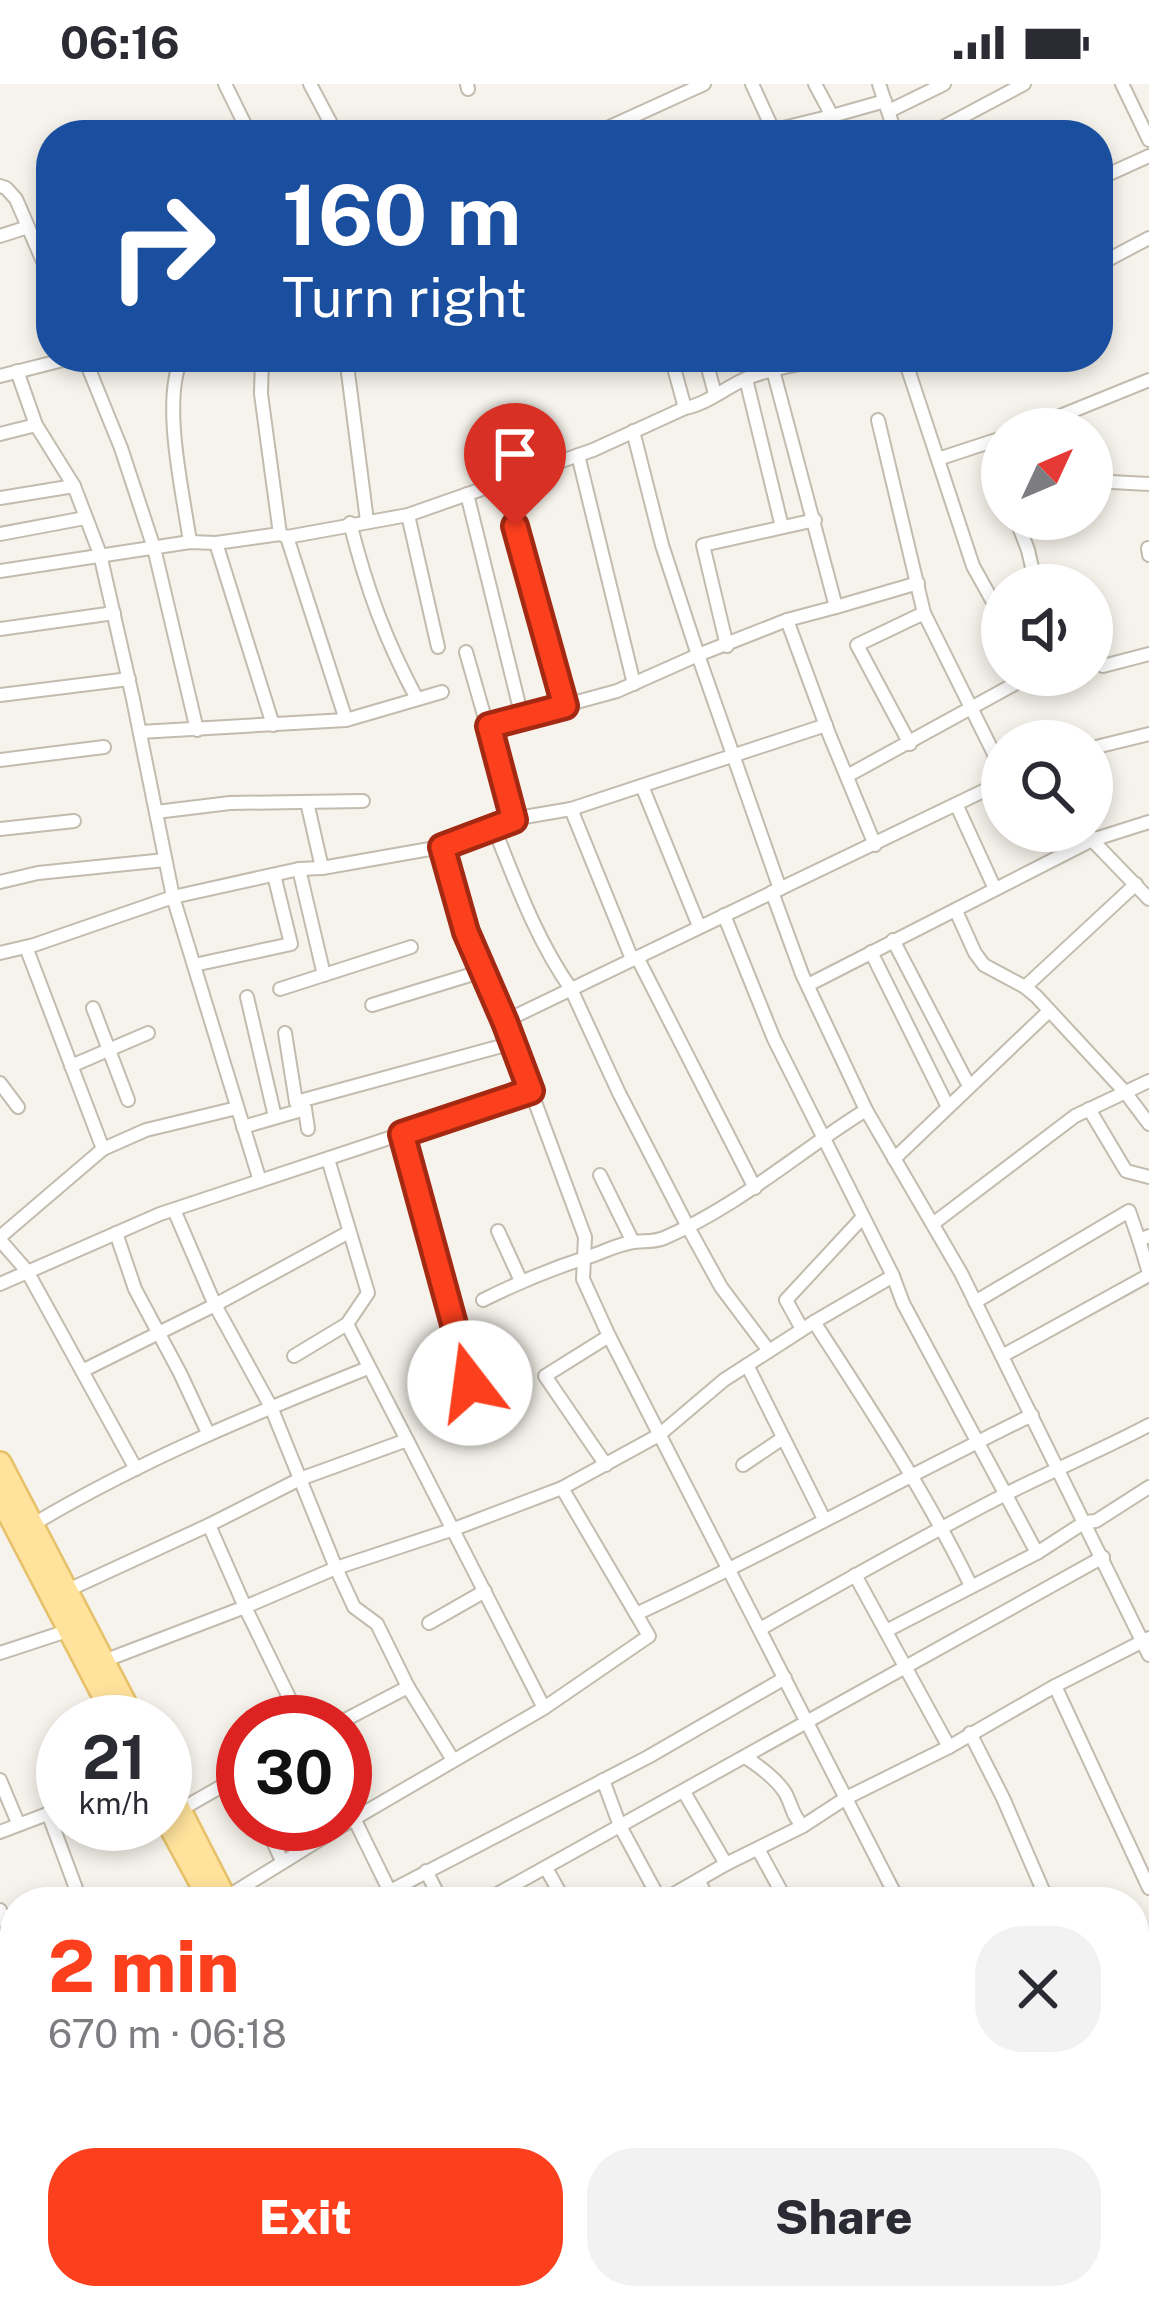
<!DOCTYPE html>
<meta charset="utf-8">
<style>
:root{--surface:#fff;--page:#f2f2f3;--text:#2b2b33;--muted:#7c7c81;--accent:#fc3f1d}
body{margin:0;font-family:"Public Sans",sans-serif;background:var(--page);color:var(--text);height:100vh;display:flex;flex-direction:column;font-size:45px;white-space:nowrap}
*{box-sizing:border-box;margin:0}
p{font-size:39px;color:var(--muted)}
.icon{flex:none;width:66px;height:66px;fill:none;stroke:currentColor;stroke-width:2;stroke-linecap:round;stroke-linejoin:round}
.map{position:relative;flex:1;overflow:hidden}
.panel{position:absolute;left:0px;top:1803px;width:1149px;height:423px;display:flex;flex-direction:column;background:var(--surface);border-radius:48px 48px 0 0;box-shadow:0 6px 18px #0003}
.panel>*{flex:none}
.hud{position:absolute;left:36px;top:36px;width:1077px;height:252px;border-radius:48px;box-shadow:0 6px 18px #0003;background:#1a4fa0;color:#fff;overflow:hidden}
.needle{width:78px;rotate:46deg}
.fabs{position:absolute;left:981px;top:324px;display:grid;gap:24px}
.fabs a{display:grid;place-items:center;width:132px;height:132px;border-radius:50%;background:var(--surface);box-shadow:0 6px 18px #0003;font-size:60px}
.speed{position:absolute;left:36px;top:1611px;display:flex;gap:24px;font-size:60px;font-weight:700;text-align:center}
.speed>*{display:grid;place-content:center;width:156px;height:156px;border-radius:50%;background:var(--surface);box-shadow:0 6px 18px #0003;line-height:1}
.speed small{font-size:30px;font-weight:400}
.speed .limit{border:18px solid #d22;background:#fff;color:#111}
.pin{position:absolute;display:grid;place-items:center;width:102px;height:102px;color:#fff;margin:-123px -51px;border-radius:50% 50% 50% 0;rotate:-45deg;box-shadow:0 0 12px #0007}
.pin .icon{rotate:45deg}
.me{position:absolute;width:132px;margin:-66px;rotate:345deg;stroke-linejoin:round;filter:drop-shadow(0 0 9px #0008)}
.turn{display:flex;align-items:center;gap:42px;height:252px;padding:0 48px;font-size:54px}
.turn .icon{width:156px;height:156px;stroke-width:2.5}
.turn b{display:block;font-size:84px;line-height:102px}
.round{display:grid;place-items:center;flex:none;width:126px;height:126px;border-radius:48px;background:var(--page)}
.overview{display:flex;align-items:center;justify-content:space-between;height:204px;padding:0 48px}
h1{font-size:72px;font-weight:800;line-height:90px;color:var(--accent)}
.primary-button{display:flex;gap:24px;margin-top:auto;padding:24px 48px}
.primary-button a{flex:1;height:138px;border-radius:48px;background:var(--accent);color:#fff;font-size:48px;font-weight:800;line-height:138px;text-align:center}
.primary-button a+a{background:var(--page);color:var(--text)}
.status{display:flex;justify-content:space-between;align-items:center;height:84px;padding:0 60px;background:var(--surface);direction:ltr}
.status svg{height:33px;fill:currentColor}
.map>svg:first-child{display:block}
</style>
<div class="status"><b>06:16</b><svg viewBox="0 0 49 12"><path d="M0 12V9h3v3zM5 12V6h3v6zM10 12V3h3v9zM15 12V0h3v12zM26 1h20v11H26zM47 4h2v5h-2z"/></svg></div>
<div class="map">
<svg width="1149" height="2225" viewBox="0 0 1149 2225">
<rect width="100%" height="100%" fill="#f6f3ec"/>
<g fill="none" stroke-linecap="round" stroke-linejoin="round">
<!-- street casing -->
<g stroke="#c2bbae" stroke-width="16">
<g id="street">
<path d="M 225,0 L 250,51"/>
<path d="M 310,0 L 337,51"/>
<path d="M 467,0 L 468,5"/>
<path d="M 752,0 L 774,48"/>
<path d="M 815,0 L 832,32 L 885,17"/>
<path d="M 879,0 L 896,51"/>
<path d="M 1122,0 L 1149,56"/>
<path d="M 889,27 L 944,0"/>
<path d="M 592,51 L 704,0"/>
<path d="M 755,51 L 832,32 L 837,51"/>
<path d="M 928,51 L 1024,0"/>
<path d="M 1098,95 L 1149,72"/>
<path d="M 0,102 L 6,104 L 16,115 L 51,196"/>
<path d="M 0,152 L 28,143"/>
<path d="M 1098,181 L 1149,154"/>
<path d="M 84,273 L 121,364 L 154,464 L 197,646"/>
<path d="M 182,273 C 161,318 183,408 190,458"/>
<path d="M 262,273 L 261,310 L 280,450"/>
<path d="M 346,273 L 367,437"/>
<path d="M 671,273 L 685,324"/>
<path d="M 705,273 L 715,310"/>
<path d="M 904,273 L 973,482 L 1002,534"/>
<path d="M 17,287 L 36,341 L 74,402 L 100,470 L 133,615 L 173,813 L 299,785 L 322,784 L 441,763 L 466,848 L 505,937 L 585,1153 L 583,1195 L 609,1252 L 899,1818"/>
<path d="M 0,292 L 75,273"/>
<path d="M 746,295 L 782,443"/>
<path d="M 878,336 L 924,529"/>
<path d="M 1028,345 L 1149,296"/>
<path d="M 633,347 L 662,461 L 698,571 L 787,536 L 836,523 L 773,286"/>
<path d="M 0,350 L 36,341"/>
<path d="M 578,371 L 634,600"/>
<path d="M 938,375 L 1002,354"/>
<path d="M 502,397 L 565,622"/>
<path d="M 1092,397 L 1149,400"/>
<path d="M 467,410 L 522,633"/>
<path d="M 0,414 L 74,402"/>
<path d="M 408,431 L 438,563"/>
<path d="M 1016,435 L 1028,466 L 1036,501"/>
<path d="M 350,439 C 367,506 385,555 417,615"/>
<path d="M 0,450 L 85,434"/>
<path d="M 287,453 L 346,636"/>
<path d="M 216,459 L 273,641"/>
<path d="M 1148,464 L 1149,471"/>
<path d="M 0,487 L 190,458 L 216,459 L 280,450 L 287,453 L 408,431 L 593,366 L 685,324 C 707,320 725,304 745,295 C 774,283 807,279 838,273"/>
<path d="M 836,523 L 918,499"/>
<path d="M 787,536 L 829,650 L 875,761"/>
<path d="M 0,545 L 114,529"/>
<path d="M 727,562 L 703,461 L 815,436"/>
<path d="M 466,568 L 514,736"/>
<path d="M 1103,582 L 1149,570"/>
<path d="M 0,611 L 129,595"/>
<path d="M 489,642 L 617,607 L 698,571 L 780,805"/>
<path d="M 140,648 L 346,636 L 442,608"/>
<path d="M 910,660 L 857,561 L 924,529 L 1002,686"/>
<path d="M 1092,664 L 1149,650"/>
<path d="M 0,676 L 104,663"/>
<path d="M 847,692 L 1031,591"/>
<path d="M 642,702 L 699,842"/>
<path d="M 307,718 L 322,784"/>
<path d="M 957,722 L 995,805"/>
<path d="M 571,725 L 632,875"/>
<path d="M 156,728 L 230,719 L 363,717"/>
<path d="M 494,744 L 524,733 L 571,725 L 826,641"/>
<path d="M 0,745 L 74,737"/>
<path d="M 1088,747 L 1092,756 L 1149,815"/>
<path d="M 441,763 L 494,744 C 516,799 536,855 571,905 L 619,1009 L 688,1143 L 721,1203 L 769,1267"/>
<path d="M 299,785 L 324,891"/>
<path d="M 0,798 L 38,789 L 165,776"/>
<path d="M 772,808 L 802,890 L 866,1026 L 961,1189 L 1149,1571"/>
<path d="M 956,827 L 975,869 L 984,881 L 1025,903 L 1036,912 L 1125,1008 L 1149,1040"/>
<path d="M 724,831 L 774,955 L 893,1192 L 903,1219 L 1037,1469 L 1085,1438 L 1096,1437 L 1149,1403"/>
<path d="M 893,856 L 969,1002"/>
<path d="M 26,863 L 103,1065 L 146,1046 L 237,1024"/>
<path d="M 871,868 L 948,1023"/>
<path d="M 0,869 L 34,861 L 173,813 L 260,1097"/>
<path d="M 637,873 L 755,1104"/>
<path d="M 194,881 L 291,860 L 274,791"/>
<path d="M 808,901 L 1092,756 L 1149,738"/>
<path d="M 1025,903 L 1136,800"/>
<path d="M 280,905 L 411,863"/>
<path d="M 247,913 L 275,1033"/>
<path d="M 372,921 L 483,887"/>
<path d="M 93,924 L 128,1016"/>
<path d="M 505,937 L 1002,698"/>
<path d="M 285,949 L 296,1018"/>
<path d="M 71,982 L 148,949"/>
<path d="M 0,999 L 18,1023"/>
<path d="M 305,1025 L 308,1045"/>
<path d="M 1089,1025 L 1126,1087 L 1149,1093"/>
<path d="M 243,1043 L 305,1025 L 296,1018 L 513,959"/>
<path d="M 402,1050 L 470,1299"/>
<path d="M 328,1075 L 368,1209 L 347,1240"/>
<path d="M 894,1075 L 1048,928"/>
<path d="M 600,1091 L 633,1158"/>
<path d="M 934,1139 L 1075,1032 L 1149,997"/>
<path d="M 498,1147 L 521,1197"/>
<path d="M 116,1149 L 135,1205 L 180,1289 L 208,1349"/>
<path d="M 0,1153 L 103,1065"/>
<path d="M 0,1156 L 27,1187 L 136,1385"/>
<path d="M 1139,1156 L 1149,1189"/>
<path d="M 893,1192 L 814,1238 C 870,1324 926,1409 971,1502"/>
<path d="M 0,1200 L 160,1130 L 531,1007"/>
<path d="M 483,1216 C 519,1198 556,1183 594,1171 C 605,1167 617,1161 629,1159 C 642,1156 652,1159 664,1154 C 739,1122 798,1068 866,1026"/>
<path d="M 975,1218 L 1129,1127 L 1139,1156 L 1149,1152"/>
<path d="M 802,1245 L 786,1216 L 863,1133"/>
<path d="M 294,1272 L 347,1240 L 407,1356"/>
<path d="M 1002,1272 L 1149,1191"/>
<path d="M 747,1281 L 824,1435"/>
<path d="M 82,1287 L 215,1221 L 349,1148"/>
<path d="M 606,1381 L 545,1292 L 609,1252"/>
<path d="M 743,1381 L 783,1354"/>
<path d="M 32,1441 C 139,1377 253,1330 368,1284"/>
<path d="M 209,1441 L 245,1523 L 301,1638"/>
<path d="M 855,1491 L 949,1663"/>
<path d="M 68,1506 L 209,1441 L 300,1395 L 407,1356 L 544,1624 L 649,1552 L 562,1404 L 659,1351 L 724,1296 L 814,1238"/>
<path d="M 636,1530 C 770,1468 899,1396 1032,1331"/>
<path d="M 429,1539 L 485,1507"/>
<path d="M 760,1545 C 841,1499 922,1453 1006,1410 C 1053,1386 1102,1366 1149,1341"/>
<path d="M 886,1547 L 1037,1469"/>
<path d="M 0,1569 L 70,1546"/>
<path d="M 101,1578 L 245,1523 L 336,1484 L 271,1323 L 215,1221 L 174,1126"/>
<path d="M 1055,1602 L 1149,1804"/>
<path d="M 341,1638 L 408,1603"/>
<path d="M 970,1649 L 1003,1714 L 1048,1818"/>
<path d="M 745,1673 C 759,1682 774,1693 784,1707 C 792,1719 791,1731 803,1742"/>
<path d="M 453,1676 L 408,1603 L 377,1540 L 354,1523 L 336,1484 L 454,1445 L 562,1404"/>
<path d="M 0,1696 L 18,1739"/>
<path d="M 603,1696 L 620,1742 L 661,1818"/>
<path d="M 684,1708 L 726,1780"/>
<path d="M 345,1716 L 395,1818"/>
<path d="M 180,1726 L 243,1690"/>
<path d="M 48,1729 L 81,1818"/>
<path d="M 265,1740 L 282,1777"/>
<path d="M 345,1740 L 544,1624"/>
<path d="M 0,1748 L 63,1724"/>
<path d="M 758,1765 L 787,1818"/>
<path d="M 546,1784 L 565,1818"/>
<path d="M 426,1787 L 442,1818"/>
<path d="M 699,1796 L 708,1818"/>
<path d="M 225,1814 L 345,1740"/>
<path d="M 369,1818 L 648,1673 L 785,1594"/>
<path d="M 483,1818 L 1103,1473"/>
<path d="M 660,1818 L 726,1780 L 803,1742 L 846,1714 L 949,1663 L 1055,1602 L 1149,1554"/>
<path d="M 0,1826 L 15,1860"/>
<path d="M 1134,1882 L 1149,1877"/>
<path d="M 0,1919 L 15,1914"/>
<path d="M 1134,1925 L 1149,1919"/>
<path d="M 0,1961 L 15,1992"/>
<path d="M 1134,1993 L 1149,1985"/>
<path d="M 1134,2049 L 1149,2069"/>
<path d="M 0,2059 L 15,2054"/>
<path d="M 1134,2112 L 1149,2126"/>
<path d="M 0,2122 L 15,2117"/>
<path d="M 1134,2163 L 1149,2156"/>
<path d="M 0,2197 L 15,2192"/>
<path d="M 1134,2204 L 1149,2198"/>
<path d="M 197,2211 L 205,2225"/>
<path d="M 528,2211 L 532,2221"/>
<path d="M 642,2211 L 650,2225"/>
<path d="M 771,2211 L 777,2225"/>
<path d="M 879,2211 L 886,2225"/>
<path d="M 923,2211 L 928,2225"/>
<path d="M 436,2223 L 457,2211"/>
<path d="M 143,2225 L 173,2211"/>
<path d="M 344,2225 L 354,2220"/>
<path d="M 690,2225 L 721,2211"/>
<path d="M 970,2225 L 1016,2211"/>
<path d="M 1080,2225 L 1116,2211"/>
</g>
</g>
<!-- primary casing -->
<g stroke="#e6c16a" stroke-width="26">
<g id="primary">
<path d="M 0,1379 L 135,1638"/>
<path d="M 0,1413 L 117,1638"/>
<path d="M 165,1697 L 227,1818"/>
<path d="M 165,1733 L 211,1818"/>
<path d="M 410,2211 L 417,2225"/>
<path d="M 430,2211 L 437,2225"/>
</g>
</g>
<!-- street -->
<use href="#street" stroke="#fff" stroke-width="12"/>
<!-- primary -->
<use href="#primary" stroke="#ffe39c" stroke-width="21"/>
</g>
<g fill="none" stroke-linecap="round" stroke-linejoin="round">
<!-- route casing -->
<g stroke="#a42913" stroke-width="30">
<path id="route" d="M 470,1299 L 402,1050 L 531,1007 L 505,938 L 466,848 L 442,763 L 514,736 L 489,642 L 565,622 L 515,442"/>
</g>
<!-- route -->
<use href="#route" stroke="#fc3f1d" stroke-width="21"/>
</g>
</svg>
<div class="fabs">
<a><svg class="needle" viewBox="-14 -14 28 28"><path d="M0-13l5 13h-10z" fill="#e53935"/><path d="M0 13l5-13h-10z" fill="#7c7c81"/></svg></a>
<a><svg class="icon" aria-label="sound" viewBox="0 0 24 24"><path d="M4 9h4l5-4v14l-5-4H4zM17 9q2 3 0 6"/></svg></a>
<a><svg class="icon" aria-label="search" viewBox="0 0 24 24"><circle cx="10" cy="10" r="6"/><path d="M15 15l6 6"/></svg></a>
</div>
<div class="speed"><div>21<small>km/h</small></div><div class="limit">30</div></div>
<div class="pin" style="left:515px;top:442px;background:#d93025"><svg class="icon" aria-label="arrive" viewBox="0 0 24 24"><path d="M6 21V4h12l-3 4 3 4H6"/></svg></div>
<svg class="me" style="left:470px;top:1299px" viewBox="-20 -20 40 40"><circle r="19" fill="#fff"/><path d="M0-13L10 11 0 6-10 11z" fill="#fc3f1d"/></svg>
<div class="hud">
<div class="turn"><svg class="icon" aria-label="right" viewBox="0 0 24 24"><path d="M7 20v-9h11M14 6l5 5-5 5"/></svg><div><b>160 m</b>Turn right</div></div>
</div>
<section class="panel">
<div class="overview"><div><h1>2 min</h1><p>670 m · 06:18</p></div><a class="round"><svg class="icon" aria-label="close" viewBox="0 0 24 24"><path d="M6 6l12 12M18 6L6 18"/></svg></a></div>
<div class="primary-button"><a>Exit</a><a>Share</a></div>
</section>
</div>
